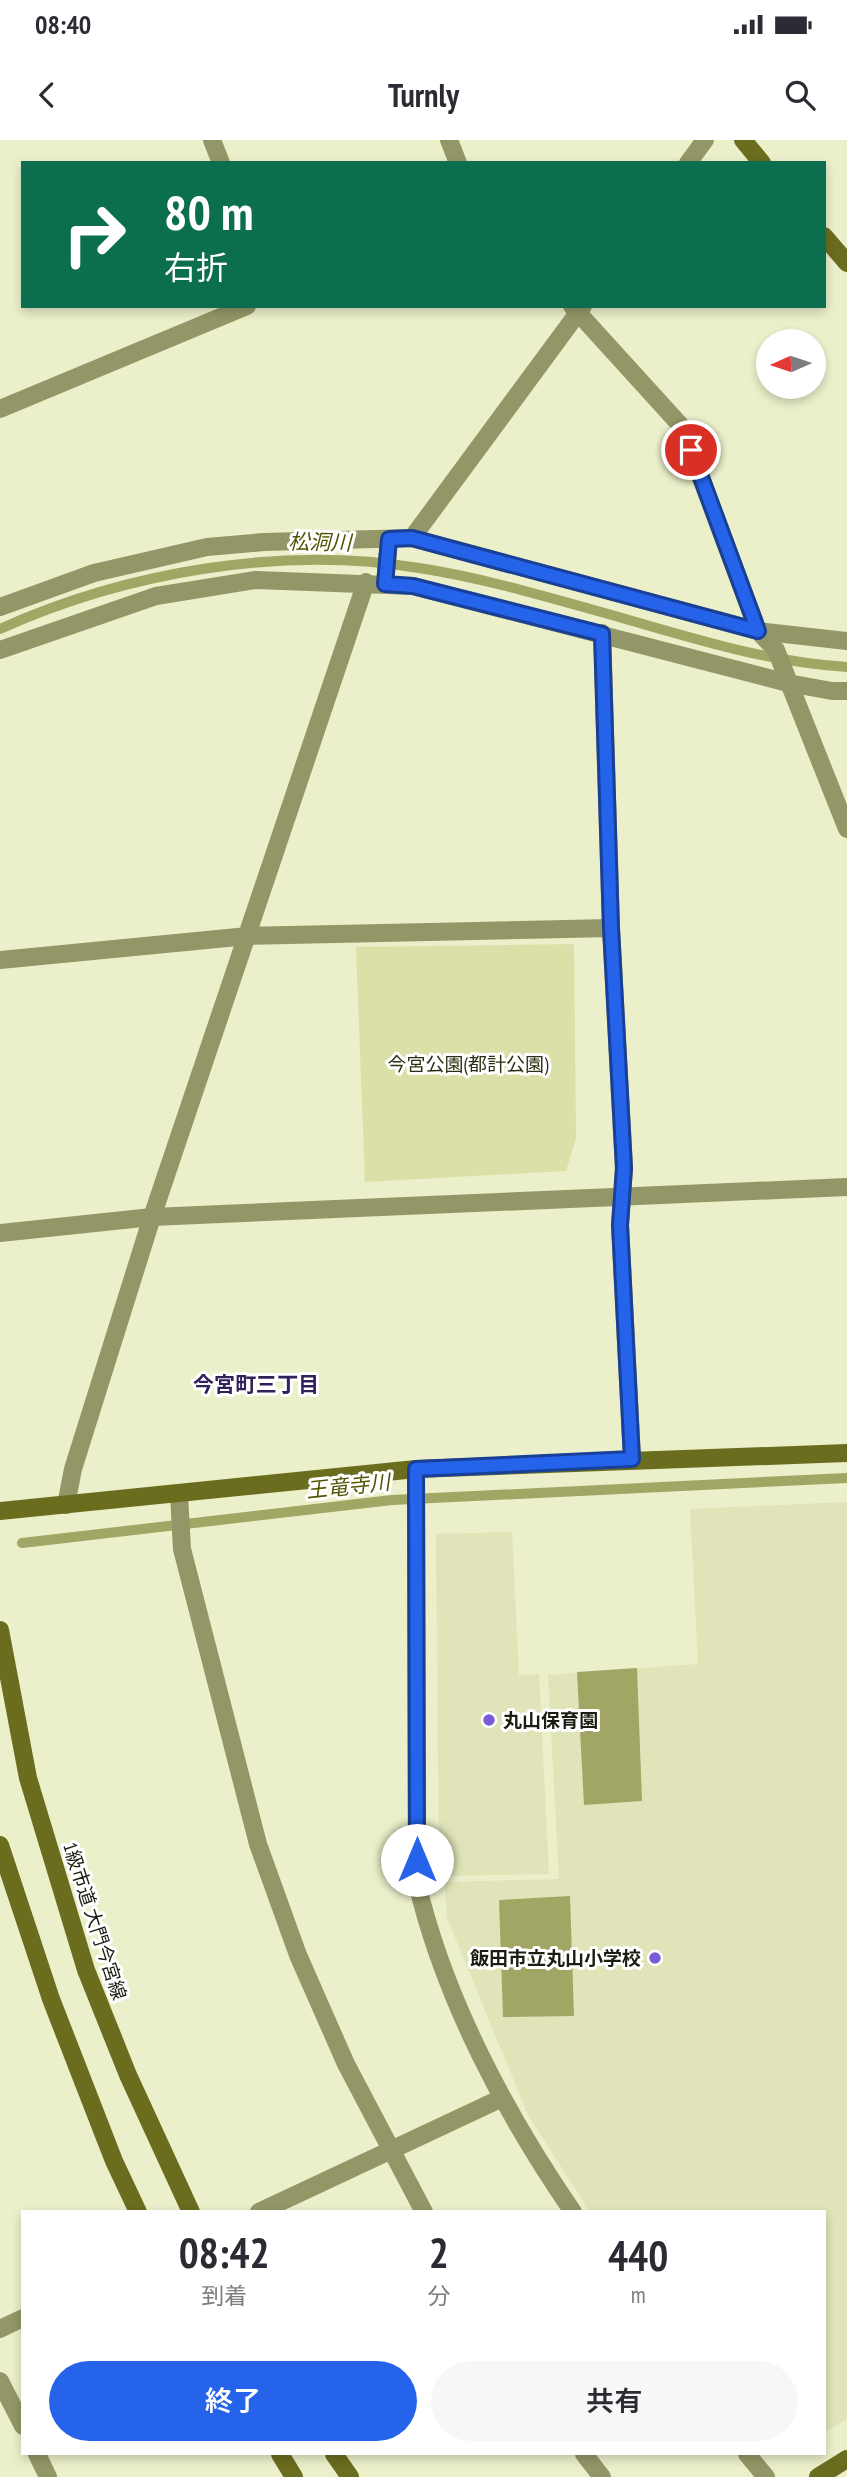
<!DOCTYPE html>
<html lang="ja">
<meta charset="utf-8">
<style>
:root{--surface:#fff;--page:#f7f7f7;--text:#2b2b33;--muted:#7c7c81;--accent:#2563eb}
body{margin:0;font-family:"PT Sans Narrow","Noto Sans JP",sans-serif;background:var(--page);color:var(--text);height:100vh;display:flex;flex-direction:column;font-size:26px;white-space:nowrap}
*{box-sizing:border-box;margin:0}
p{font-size:23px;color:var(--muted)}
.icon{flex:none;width:38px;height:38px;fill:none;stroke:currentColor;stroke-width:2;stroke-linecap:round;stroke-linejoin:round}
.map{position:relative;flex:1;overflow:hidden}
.drawer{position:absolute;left:21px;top:2070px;width:805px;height:245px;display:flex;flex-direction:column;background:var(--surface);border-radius:0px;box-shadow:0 4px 10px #0003}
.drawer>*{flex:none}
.guide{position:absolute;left:21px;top:21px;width:805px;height:147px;border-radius:0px;box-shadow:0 4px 10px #0003;background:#0b6e4f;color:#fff;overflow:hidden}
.needle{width:46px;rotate:267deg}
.buttons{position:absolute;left:756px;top:189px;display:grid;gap:14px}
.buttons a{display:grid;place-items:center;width:70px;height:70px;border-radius:50%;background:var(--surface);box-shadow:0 4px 10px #0003;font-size:35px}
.pin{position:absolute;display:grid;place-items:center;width:60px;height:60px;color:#fff;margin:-30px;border:4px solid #fff;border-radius:50%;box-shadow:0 2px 7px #0007}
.me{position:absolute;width:77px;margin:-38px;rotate:0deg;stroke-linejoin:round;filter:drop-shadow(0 0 5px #0008)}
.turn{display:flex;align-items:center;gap:24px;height:147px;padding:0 28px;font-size:32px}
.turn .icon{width:91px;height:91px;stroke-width:2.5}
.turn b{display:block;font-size:49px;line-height:60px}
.eta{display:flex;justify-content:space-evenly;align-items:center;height:119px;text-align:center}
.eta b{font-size:42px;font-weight:600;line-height:49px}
.cta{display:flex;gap:14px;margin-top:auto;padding:14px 28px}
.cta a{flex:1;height:80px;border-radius:42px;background:var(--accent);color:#fff;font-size:28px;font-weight:600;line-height:80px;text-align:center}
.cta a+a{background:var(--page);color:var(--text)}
.status{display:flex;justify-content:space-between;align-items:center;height:49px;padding:0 35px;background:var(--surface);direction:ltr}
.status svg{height:19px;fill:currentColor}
header{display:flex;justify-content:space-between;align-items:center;height:91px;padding:0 28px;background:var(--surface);font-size:32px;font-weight:600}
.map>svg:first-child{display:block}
</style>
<div class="status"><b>08:40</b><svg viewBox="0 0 49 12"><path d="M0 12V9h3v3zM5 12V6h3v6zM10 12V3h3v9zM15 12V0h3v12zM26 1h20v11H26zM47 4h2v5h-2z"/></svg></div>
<header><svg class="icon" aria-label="back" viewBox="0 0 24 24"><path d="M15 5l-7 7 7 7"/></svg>Turnly<svg class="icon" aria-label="search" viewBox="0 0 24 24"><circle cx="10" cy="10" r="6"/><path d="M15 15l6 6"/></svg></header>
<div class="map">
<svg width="847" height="2337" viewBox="0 0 847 2337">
<rect width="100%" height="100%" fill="#ebefca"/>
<!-- built -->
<g fill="#e0e4b8">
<path d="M 847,1362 L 847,2279 L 824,2293 L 824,2072 L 590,2072 L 528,1975 L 447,1778 L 444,1742 L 559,1739 L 548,1535 L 698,1524 L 690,1369 Z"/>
<path d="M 512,1392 L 519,1535 L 539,1534 L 549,1734 L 439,1736 L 436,1394 Z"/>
</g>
<!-- green -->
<path fill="#dbe0a8" d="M 574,804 L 576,998 L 566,1031 L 365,1042 L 356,807 Z"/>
<!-- water -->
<g fill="#a1a665">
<path d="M 637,1528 L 642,1661 L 584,1665 L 577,1532 Z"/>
<path d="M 570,1756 L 574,1876 L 503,1877 L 499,1760 Z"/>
</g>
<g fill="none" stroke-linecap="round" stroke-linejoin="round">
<!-- stream -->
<g stroke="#a1a665" stroke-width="10">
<path d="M 0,489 C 126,432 283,405 419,428 C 478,437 537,454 594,470 C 677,493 761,522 847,527"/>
<path d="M 22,1403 L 392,1360 L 847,1338"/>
</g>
<!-- street -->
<g stroke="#939767" stroke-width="18">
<path d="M 212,0 L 221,23"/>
<path d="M 449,0 L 458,23"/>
<path d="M 688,23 L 705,0"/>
<path d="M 572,166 L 682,287 L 758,491 L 776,510 L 847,689"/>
<path d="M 0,269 L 247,166"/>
<path d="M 412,398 L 583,166"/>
<path d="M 385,444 L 389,399"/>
<path d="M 0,467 L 94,433 L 207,407 L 264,402 L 412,398 L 758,491 L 847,501"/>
<path d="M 602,493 L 611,788 L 624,1028 L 620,1085 L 632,1319"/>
<path d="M 0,510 L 156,456 L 256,440 L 413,446 L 788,543 L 832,551 L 847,551"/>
<path d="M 0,820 L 248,796 L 611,788"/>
<path d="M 0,1093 L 152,1077 L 847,1047"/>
<path d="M 416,1329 L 417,1743 C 444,1858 506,1975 573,2072"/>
<path d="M 179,1354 L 182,1409 L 258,1704 L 298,1815 L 346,1924 L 424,2072"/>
<path d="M 66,1365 L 73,1329 L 152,1077 L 366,442"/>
<path d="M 259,2072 L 502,1958"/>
<path d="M 0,2189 L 23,2178"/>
<path d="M 0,2241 L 23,2286"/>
<path d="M 37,2314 L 48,2337"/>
<path d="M 584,2314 L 602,2337"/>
<path d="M 747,2314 L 766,2337"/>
</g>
<!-- secondary -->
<g stroke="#6a6d1e" stroke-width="18">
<path d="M 743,0 L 762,23"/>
<path d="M 824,96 L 847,123"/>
<path d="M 0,1371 L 416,1329 L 847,1313"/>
<path d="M 0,1490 L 28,1638 L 86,1830 L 128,1935 L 191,2072"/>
<path d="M 0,1705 L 51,1859 L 114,2021 L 138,2072"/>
<path d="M 280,2314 L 294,2337"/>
<path d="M 334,2314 L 350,2337"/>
<path d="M 818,2337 L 847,2319"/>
</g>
</g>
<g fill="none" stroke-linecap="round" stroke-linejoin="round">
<!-- route casing -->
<g stroke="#184099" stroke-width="18">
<path id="route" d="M 417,1720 L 416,1329 L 632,1319 L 620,1085 L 624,1028 L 611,788 L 602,494 L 413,446 L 385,444 L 389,399 L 412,398 L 758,491 L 691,310"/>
</g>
<!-- route -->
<use href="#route" stroke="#2563eb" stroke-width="12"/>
</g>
<!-- markers -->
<g fill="#7c5bd6" stroke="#fff" stroke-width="2.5">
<circle cx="489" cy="1580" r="7"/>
<circle cx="655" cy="1818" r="7"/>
</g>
<g text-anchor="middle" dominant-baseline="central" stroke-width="6" stroke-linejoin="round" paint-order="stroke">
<!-- park labels -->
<g font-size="19" fill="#2d2f11" stroke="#fff">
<text x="468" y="924">今宮公園(都計公園)</text>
</g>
<!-- poi labels -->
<g font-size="19" font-weight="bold" fill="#1c1d10" stroke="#fff" text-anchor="start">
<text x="503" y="1580">丸山保育園</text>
<text x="641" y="1818" text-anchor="end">飯田市立丸山小学校</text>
</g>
<!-- street labels -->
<g font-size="19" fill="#1c1d10" stroke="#fff">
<text transform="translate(95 1781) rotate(72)">1級市道 大門今宮線</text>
</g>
<!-- water labels -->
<g font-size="21" font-style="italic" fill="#515301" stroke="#fff">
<text transform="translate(320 402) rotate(1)">松洞川</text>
<text transform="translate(348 1346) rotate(-6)">王竜寺川</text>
</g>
<!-- neighbourhood labels -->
<g font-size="21" font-weight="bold" fill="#30205b" stroke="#fff">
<text x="256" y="1244">今宮町三丁目</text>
</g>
</g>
</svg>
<div class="buttons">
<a><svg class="needle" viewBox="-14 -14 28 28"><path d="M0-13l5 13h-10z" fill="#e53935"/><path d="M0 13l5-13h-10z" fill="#7c7c81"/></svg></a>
</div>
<div class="pin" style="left:691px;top:310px;background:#d93025"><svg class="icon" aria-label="arrive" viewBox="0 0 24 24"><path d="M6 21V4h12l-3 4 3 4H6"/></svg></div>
<svg class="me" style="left:417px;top:1720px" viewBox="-20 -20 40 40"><circle r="19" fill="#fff"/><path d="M0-13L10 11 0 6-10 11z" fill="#2563eb"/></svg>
<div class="guide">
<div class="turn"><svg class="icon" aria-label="right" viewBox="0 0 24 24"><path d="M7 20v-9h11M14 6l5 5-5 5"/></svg><div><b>80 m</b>右折</div></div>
</div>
<section class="drawer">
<div class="eta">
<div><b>08:42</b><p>到着</p></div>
<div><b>2</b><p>分</p></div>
<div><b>440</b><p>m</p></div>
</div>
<div class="cta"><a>終了</a><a>共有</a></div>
</section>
</div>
